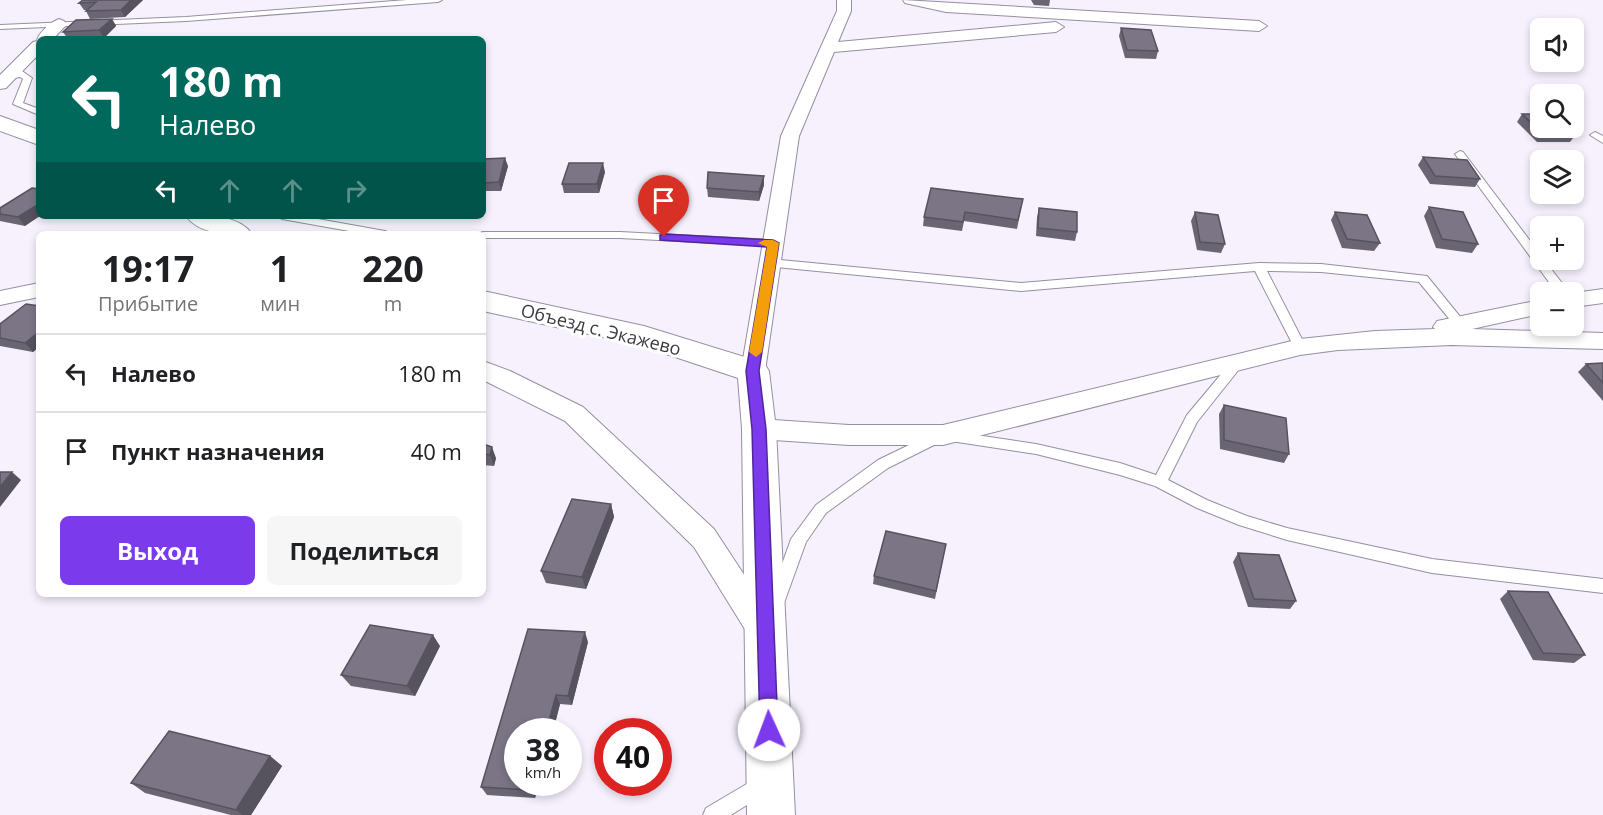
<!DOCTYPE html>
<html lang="ru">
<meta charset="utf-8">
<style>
:root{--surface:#fff;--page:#f6f6f6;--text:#202124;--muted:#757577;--line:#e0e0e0;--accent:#7c3aed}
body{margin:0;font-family:"Open Sans",sans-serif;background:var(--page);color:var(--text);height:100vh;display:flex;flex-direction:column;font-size:22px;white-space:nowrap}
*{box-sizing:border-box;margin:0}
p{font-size:20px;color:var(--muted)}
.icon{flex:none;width:33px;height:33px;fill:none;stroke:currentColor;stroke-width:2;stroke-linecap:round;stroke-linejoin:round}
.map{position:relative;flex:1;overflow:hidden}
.panel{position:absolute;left:36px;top:231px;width:450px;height:366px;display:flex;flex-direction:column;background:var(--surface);border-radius:9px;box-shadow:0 3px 9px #0003}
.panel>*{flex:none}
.top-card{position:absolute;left:36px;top:36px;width:450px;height:183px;border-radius:9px;box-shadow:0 3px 9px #0003;background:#00695c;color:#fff;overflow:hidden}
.tools{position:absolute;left:1530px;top:18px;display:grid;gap:12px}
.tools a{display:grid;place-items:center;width:54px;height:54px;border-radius:9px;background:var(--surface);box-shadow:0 3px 9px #0003;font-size:30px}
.speed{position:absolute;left:504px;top:718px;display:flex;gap:12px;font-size:30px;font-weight:700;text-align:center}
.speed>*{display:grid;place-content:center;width:78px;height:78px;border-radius:50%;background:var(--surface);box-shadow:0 3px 9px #0003;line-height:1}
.speed small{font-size:15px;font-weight:400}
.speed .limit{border:9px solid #d22;background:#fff;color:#111}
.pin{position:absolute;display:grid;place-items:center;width:51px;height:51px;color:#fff;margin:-62px -26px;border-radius:50% 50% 50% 0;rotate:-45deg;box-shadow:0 0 6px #0007}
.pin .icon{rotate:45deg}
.me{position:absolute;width:66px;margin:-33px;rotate:358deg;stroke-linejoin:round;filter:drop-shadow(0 0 4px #0008)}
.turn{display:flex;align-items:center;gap:21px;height:126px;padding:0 24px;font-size:27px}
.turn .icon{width:78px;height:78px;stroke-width:2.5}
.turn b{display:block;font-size:42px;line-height:51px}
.lanes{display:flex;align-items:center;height:57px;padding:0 24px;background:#0003;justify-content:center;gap:30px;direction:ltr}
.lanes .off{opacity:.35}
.eta{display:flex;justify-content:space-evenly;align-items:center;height:102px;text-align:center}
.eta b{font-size:36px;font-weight:700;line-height:42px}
.primary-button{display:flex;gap:12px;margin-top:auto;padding:12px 24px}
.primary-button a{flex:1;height:69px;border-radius:9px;background:var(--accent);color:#fff;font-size:24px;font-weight:700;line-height:69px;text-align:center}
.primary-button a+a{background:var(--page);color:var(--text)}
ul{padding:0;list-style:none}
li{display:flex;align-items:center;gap:18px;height:78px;padding:0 24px;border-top:2px solid var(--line)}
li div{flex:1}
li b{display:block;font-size:22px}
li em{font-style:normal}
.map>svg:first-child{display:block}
</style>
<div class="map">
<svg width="1603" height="815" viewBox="0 0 1603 815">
<rect width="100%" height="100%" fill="#f6f1fd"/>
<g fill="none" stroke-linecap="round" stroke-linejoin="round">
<!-- lane casing -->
<g stroke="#958fa1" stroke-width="2">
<g id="lane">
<path d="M 407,0 L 442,0 L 438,2 L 186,21 L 0,29 L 0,25 L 186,17 Z"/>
<path d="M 22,71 L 32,78 L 23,103 L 39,109 L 39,115 L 13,104 L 23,79 L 20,77 L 8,79 L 4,76 Z"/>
<path d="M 1595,132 L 1603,136 L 1603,143 L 1590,135 Z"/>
<path d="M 1460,151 L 1463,152 L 1540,254 L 1540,260 L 1544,260 L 1562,283 L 1573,292 L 1560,292 L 1554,289 L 1455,154 Z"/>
<path d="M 277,216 L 301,216 L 385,231 L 391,234 L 366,234 L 282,219 Z"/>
<path d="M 483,232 L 620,232 L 773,240 L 779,243 L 773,246 L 620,238 L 483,238 L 483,234 L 478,234 Z"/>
<path d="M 770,259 L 1021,283 L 1259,263 L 1321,264 L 1427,276 L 1466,324 L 1460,328 L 1456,327 L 1419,282 L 1321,272 L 1267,271 L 1306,347 L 1300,351 L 1294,347 L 1255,271 L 1021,291 L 766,266 L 764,263 Z"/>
<path d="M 1238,359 L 1244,363 L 1197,422 L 1168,480 L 1207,500 L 1247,516 L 1287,528 L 1432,559 L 1603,579 L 1603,593 L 1432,573 L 1287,540 L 1239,525 L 1197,508 L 1155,486 L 1120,475 L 1036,454 L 944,440 L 888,468 L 826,513 L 806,542 L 784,603 L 778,605 L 772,603 L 770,598 L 791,539 L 816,505 L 878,460 L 938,431 L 943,430 L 1036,444 L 1120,463 L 1156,475 L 1187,415 L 1233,360 Z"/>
<path d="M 762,775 L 769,777 L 771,784 L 769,791 L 731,815 L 703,815 L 706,808 Z"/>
</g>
</g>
<!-- street casing -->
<g stroke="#958fa1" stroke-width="2">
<g id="street">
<path d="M 837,0 L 851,0 L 851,11 L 838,42 L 1056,22 L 1064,27 L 1056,32 L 834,52 L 799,136 L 765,371 L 762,377 L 753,380 L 744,377 L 741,371 L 781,136 L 837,11 Z"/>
<path d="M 903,0 L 1259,21 L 1267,26 L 1259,31 L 946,12 L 905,3 Z"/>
<path d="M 59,19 L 64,21 L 67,24 L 53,39 L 39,39 L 39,54 L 6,88 L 0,89 L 0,75 L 33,42 L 37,41 C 38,33 51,22 59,19 Z"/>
<path d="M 39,283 L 39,297 L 0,305 L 0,291 Z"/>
<path d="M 1603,289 L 1603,303 L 1574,307 L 1574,293 Z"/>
<path d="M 1540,300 L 1540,314 L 1472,329 L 1603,333 L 1603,349 L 1451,345 L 1338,350 L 1300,355 L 943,445 L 849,445 L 759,439 L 750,436 L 746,429 L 750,422 L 759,419 L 849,425 L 943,425 L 1300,339 L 1375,331 L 1435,329 L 1433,327 L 1437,321 Z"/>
<path d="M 483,361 L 510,371 L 583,407 L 714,529 L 773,619 L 778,629 L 773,639 L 762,643 L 751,639 L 694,547 L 565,421 L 483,380 Z"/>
</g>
</g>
<!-- secondary casing -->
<g stroke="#958fa1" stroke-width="2">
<g id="secondary">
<path d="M 0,116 L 39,130 L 39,145 L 0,131 Z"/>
<path d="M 186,216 C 208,216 238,214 252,234 C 231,234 200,236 186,216 Z"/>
<path d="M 483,291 L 644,326 L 764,363 L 769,371 L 776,429 L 795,815 L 747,815 L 742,429 L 738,378 L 639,345 L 483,311 Z"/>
</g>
</g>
<!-- lane -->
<use href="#lane" fill="#fff" fill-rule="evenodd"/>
<!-- street -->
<use href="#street" fill="#fff" fill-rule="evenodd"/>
<!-- secondary -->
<use href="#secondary" fill="#fff" fill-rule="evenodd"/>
</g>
<!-- wall -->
<g fill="#6a6573">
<path d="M 143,0 L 125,17 L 90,19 L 86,11 L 87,10 L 84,10 L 79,3 Z"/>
<path d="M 1031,0 L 1050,0 L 1049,6 L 1034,5 Z"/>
<path d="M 112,19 L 116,26 L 104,38 L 68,39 L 63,32 Z"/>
<path d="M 1121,28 L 1158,51 L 1156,59 L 1125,58 L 1119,36 Z"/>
<path d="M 1522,114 L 1576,134 L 1570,142 L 1537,142 L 1517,122 Z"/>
<path d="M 1423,157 L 1480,179 L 1475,187 L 1430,184 L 1418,165 Z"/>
<path d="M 483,159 L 508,166 L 501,191 L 483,191 Z"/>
<path d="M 605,172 L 599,193 L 564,193 L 562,184 Z"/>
<path d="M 764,185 L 759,201 L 708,197 L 707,188 Z"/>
<path d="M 32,188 L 25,226 L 0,221 L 0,208 Z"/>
<path d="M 1023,199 L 1017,229 L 964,221 L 962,231 L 923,226 L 924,217 Z"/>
<path d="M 1429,207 L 1478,244 L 1472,253 L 1436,248 L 1424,216 Z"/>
<path d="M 1039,208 L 1077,232 L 1075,241 L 1036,236 L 1037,217 Z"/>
<path d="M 1195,212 L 1225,244 L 1221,253 L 1197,250 L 1191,221 Z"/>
<path d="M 1335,212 L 1380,243 L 1374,251 L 1342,248 L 1331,220 Z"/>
<path d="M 39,306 L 39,347 L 33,352 L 0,346 L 0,324 Z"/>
<path d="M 1603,363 L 1603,401 L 1578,372 L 1586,364 Z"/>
<path d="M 1224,405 L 1289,454 L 1284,463 L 1220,449 L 1219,414 Z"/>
<path d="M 483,444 L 496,458 L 494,466 L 483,465 Z"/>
<path d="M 611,504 L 614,517 L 586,589 L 546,583 L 541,571 Z"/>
<path d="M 946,544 L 935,599 L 873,584 L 874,576 Z"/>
<path d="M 1238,553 L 1296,601 L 1290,609 L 1248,607 L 1233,562 Z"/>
<path d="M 1508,591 L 1585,655 L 1574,663 L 1533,660 L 1500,599 Z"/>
<path d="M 588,642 L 572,705 L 560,704 L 535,798 L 487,795 L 481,787 Z"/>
<path d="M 440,646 L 415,696 L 351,686 L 341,675 Z"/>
<path d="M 270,756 L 282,766 L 251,815 L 231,815 L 145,793 L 131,783 Z"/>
</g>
<!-- shaded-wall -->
<g fill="#56525e">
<path d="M 131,0 L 143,0 L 125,17 L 121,10 Z"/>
<path d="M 112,19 L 116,26 L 104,38 L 99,30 Z"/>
<path d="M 505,158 L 508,166 L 501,191 L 499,182 Z"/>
<path d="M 603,163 L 605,172 L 599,193 L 597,184 Z"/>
<path d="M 764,176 L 764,185 L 759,201 L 759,192 Z"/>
<path d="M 39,204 L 40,216 L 25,226 L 18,217 Z"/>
<path d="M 39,332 L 39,347 L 33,352 L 25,343 Z"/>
<path d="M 492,447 L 496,458 L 494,466 L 490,455 Z"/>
<path d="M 12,472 L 21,480 L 0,507 L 0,487 Z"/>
<path d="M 611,504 L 614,517 L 586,589 L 582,577 Z"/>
<path d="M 585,632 L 588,642 L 572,705 L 568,696 Z"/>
<path d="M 433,635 L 440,646 L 415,696 L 407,686 Z"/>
<path d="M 556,695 L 560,704 L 553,732 L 546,732 Z"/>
<path d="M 270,756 L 282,766 L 251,815 L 242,815 L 236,810 Z"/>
<path d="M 532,783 L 539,783 L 535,798 L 530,790 Z"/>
</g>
<!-- building -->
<g fill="#7b7586" stroke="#56525e" stroke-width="1.5">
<path d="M 83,0 L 131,0 L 121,10 L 86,11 L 96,2 L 79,3 Z"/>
<path d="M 112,19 L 99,30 L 63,32 L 76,20 Z"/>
<path d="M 1121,28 L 1151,30 L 1158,51 L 1127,50 Z"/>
<path d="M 1522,114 L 1540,114 L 1540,128 L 1569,128 L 1576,134 L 1543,134 Z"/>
<path d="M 1423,157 L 1467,160 L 1480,179 L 1435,176 Z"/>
<path d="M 505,158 L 499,182 L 483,183 L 483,159 Z"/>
<path d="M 569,163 L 603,163 L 597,184 L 562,184 Z"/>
<path d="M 708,172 L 764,176 L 759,192 L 707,188 Z"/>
<path d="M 32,188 L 39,189 L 39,204 L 18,217 L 0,214 L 0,208 Z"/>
<path d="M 931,188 L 1023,199 L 1018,220 L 965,212 L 963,222 L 924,217 Z"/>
<path d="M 1429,207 L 1463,212 L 1478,244 L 1442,239 Z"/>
<path d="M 1039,208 L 1077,212 L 1077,232 L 1038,228 Z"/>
<path d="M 1195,212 L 1218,215 L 1225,244 L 1200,242 Z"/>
<path d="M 1335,212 L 1367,215 L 1380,243 L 1347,239 Z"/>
<path d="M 26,304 L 39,306 L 39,332 L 25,343 L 0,338 L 0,324 Z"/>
<path d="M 1603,363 L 1603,383 L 1586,364 Z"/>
<path d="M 1224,405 L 1286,418 L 1289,454 L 1224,440 Z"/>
<path d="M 483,444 L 492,447 L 490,455 L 483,454 Z"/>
<path d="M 0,472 L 12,472 L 0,487 Z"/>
<path d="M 572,499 L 611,504 L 582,577 L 541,571 Z"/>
<path d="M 886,531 L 946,544 L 936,591 L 874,576 Z"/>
<path d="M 1238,553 L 1279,555 L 1296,601 L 1254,599 Z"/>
<path d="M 1508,591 L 1548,592 L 1585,655 L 1543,653 Z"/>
<path d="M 370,625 L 433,635 L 407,686 L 341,675 Z"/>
<path d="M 528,629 L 585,632 L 568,696 L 556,695 L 546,732 L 518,732 L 518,783 L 532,783 L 530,790 L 481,787 Z"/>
<path d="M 169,731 L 270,756 L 236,810 L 131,783 Z"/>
</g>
<!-- route -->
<path fill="#7c3aed" stroke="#51269a" stroke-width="1.5" d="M 664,234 L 773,240 L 779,243 L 759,371 L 766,429 L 778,730 L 776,736 L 769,739 L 763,736 L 760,730 L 752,429 L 746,371 L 767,247 L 660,240 L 660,235 Z"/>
<!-- slow -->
<path fill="#f59e0b" d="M 773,240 L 779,243 L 762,352 L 756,357 L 749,352 L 767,247 L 758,243 L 764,240 Z"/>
<g text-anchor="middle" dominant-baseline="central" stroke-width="6" stroke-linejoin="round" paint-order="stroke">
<!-- street labels -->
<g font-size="18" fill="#3c3941" stroke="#fff">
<text transform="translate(601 329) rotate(14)">Объезд с. Экажево</text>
</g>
</g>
</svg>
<div class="tools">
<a><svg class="icon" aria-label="sound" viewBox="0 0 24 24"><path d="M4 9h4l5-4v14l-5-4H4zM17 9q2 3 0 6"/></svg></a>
<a><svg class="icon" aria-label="search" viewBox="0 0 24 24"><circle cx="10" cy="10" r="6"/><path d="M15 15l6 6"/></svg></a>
<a><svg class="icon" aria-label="layers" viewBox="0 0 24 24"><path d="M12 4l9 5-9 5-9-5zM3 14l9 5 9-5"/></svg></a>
<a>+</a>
<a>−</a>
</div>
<div class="speed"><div>38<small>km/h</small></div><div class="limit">40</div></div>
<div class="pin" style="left:664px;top:237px;background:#d93025"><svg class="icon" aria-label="arrive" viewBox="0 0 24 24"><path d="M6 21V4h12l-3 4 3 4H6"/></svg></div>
<svg class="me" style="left:769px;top:730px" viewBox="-20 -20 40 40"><circle r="19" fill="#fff"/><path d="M0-13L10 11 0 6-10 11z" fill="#7c3aed"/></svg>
<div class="top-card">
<div class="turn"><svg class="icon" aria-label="left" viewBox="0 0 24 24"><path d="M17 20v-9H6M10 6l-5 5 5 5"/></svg><div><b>180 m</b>Налево</div></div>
<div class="lanes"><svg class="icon" aria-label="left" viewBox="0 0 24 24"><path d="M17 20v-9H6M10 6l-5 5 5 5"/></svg><svg class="icon off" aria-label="ahead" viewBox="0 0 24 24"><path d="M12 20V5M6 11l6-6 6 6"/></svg><svg class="icon off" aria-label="ahead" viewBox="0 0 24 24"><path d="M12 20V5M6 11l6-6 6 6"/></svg><svg class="icon off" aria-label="right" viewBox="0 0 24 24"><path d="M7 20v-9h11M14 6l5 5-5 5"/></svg></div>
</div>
<section class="panel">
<div class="eta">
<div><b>19:17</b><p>Прибытие</p></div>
<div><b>1</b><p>мин</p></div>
<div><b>220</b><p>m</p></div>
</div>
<ul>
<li><svg class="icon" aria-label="left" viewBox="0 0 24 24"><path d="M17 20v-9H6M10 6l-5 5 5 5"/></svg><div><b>Налево</b></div><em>180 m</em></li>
<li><svg class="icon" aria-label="arrive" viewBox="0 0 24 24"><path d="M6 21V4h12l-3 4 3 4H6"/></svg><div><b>Пункт назначения</b></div><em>40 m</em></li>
</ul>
<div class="primary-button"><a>Выход</a><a>Поделиться</a></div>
</section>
</div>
